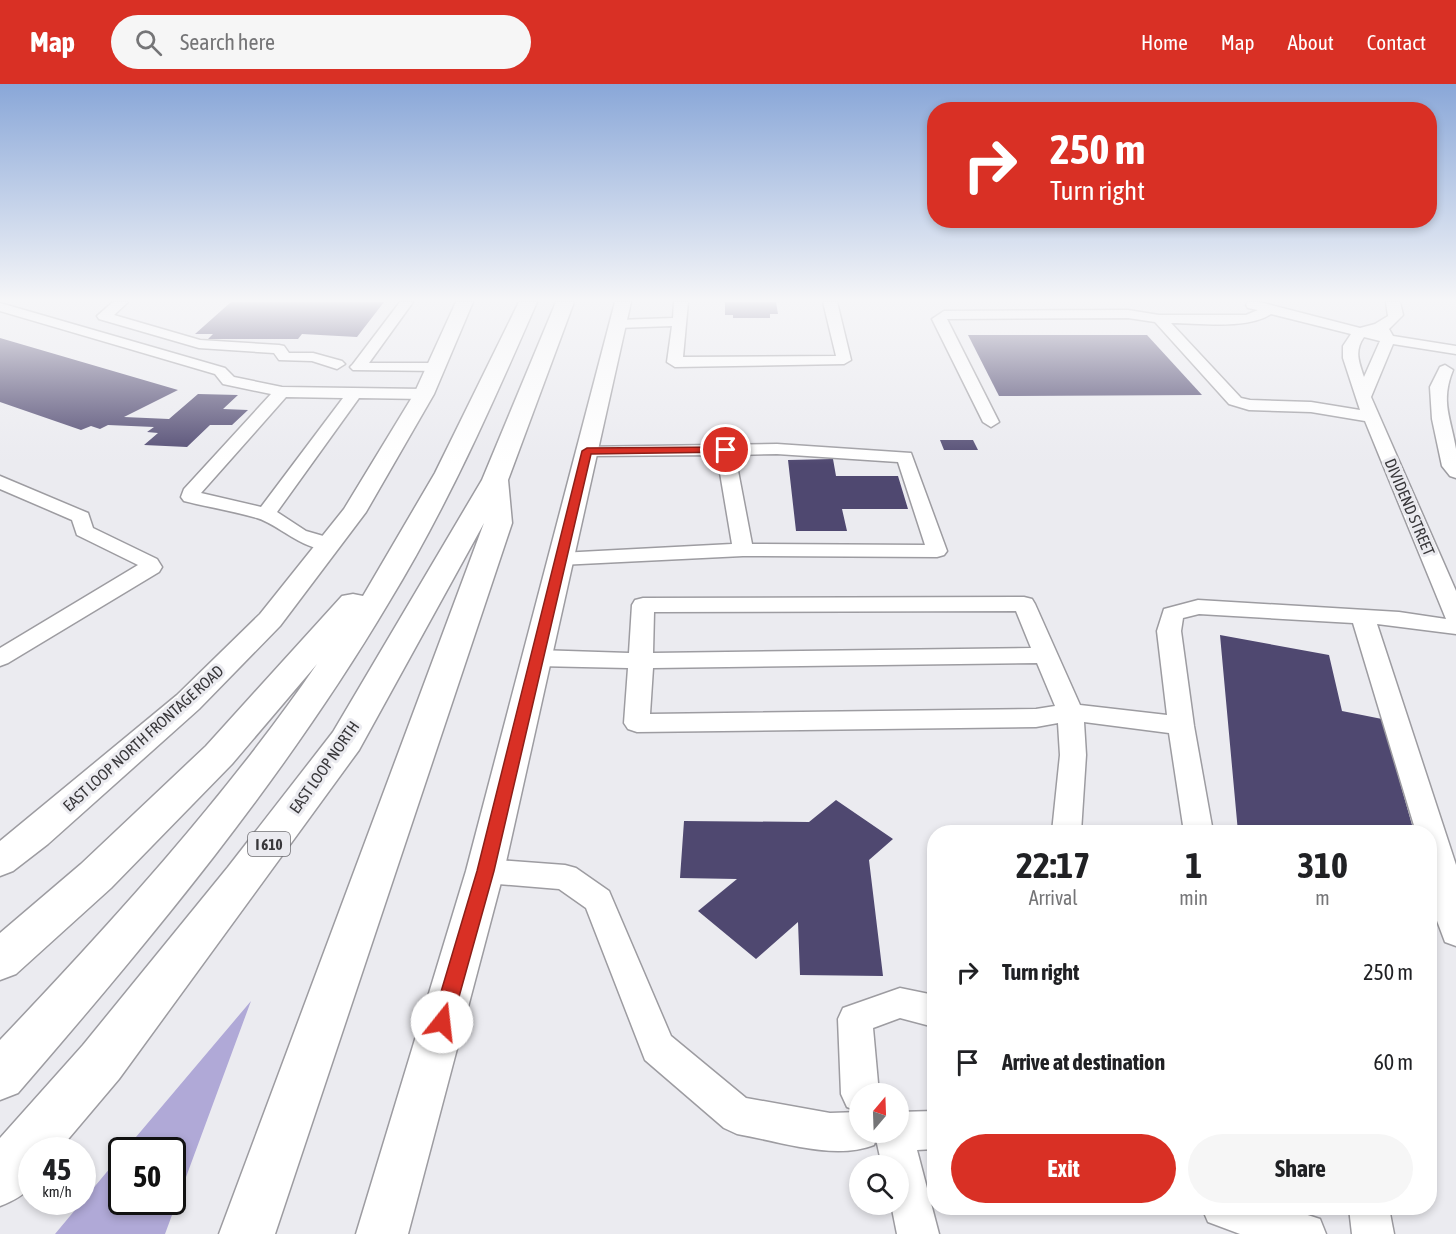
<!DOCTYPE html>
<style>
:root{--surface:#fff;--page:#f6f6f6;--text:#202124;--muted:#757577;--accent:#d93025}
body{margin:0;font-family:"Asap Condensed",sans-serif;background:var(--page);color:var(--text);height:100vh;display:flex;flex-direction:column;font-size:22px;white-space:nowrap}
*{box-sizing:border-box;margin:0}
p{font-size:20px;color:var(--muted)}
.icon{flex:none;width:33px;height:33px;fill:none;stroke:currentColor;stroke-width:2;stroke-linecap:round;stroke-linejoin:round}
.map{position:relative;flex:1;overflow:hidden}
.side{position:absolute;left:927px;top:741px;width:510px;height:390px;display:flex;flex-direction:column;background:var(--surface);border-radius:24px;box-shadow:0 3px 9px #0003}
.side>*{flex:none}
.top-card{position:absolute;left:927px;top:18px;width:510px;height:126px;border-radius:24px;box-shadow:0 3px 9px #0003;background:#d93025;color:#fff;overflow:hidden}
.needle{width:39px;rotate:19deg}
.controls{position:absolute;left:849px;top:999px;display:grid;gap:12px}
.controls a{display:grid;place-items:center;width:60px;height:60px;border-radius:50%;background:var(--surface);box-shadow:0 3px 9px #0003;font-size:30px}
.speed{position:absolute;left:18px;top:1053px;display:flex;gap:12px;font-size:30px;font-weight:700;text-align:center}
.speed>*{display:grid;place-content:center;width:78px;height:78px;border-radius:50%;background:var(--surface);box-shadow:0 3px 9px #0003;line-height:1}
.speed small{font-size:15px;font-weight:400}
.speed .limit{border:3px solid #111;border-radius:9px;background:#fff;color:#111}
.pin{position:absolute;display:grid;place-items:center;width:51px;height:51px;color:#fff;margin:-26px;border:3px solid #fff;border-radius:50%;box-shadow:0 2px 6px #0007}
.me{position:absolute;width:66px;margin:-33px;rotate:16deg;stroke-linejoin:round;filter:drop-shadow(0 0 4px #0008)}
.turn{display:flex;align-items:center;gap:21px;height:126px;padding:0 24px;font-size:27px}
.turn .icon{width:78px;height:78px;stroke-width:2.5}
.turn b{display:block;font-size:42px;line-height:51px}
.eta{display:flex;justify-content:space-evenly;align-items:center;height:102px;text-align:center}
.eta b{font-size:36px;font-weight:700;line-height:42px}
.primary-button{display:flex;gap:12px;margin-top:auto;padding:12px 24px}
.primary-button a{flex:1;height:69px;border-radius:36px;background:var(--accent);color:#fff;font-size:24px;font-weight:700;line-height:69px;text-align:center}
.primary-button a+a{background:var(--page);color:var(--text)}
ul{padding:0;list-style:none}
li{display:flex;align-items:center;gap:18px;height:90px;padding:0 24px}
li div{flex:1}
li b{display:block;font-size:22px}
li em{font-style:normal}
header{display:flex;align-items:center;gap:36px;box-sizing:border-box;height:84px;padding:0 30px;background:var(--accent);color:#fff}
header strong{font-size:28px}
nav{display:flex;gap:33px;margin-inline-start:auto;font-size:21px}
.search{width:420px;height:54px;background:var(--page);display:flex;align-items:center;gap:15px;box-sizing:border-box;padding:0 21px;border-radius:33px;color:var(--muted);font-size:22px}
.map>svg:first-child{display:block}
</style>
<header>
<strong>Map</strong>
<div class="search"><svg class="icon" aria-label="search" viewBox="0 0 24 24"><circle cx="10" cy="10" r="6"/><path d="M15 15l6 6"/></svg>Search here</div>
<nav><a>Home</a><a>Map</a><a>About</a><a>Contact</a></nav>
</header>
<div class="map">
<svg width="1456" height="1150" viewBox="0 0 1456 1150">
<rect width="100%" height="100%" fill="#ebebf0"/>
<!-- forest -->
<path fill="#b0a9d7" d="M 251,917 L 165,1150 L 55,1150 L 121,1071 L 122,1118 L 172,1118 L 172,1066 L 125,1066 Z"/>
<!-- building -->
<g fill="#4f4870">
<path d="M 231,218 L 384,218 L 357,253 L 302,250 L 298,255 L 208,255 L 213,250 L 195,250 Z"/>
<path d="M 725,218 L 776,218 L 778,230 L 770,230 L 770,234 L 733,234 L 733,231 L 725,231 Z"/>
<path d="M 968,251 L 1147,251 L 1202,311 L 999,312 Z"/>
<path d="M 0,254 L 178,306 L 124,333 L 169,335 L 198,310 L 238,311 L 223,325 L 248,326 L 232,341 L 210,341 L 187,363 L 144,361 L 158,349 L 147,348 L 154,343 L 108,341 L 100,345 L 91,342 L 81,346 L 0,318 Z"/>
<path d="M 940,356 L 973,356 L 978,366 L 944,366 Z"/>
<path d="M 833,375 L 836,392 L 898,392 L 908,425 L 842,425 L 847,447 L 796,447 L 788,376 Z"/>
<path d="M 1220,551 L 1329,571 L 1342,627 L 1382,635 L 1414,748 L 1238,748 Z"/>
<path d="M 836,716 L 893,755 L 869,776 L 883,892 L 800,891 L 798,838 L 756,875 L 698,827 L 737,795 L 680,794 L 684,737 L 809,738 Z"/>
</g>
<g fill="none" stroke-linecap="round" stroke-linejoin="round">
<!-- minor casing -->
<g stroke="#9d9ca1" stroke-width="3">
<g id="minor">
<path d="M 113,218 L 128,218 L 114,231 L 200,256 L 279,261 L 284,262 L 289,269 L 313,269 L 342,277 L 345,280 L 337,285 L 312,277 L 279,276 L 274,269 L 199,264 L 99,235 L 97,232 Z"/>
<path d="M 400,218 L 413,218 L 369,279 L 436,279 L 444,284 L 441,287 L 353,286 L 350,283 L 353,280 Z"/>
<path d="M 674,218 L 688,218 L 683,273 L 836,272 L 823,218 L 837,218 L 851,276 L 844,280 L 675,283 L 667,278 L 672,242 L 617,244 L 610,240 L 617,236 L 673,234 Z"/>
<path d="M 1248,218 L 1259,218 L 1360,244 L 1375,240 L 1388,232 L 1386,218 L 1400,218 L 1403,231 L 1389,245 L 1393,252 L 1456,262 L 1456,270 L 1393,260 L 1371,313 L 1456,507 L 1456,550 L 1377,540 L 1456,781 L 1456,862 L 1445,858 L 1436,834 L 1430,836 L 1430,748 L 1416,748 L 1353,539 L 1199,530 L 1183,534 L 1181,547 L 1194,642 L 1213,748 L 1184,748 L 1169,649 L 1084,638 L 1086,671 L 1081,748 L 1052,748 L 1060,671 L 1058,639 L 1036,643 L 637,648 L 628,645 L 624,639 L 628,584 L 537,582 L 529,579 L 525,574 L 529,569 L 537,566 L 629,569 L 632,521 L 635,516 L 643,514 L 1024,513 L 1032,515 L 1035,520 L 1080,621 L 1167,631 L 1157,547 L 1164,525 L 1198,516 L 1399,528 L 1446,535 L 1365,337 L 1311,328 L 1249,326 L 1229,320 L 1155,238 L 1128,234 L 947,235 L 999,338 L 991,343 L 983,338 L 932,235 L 944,227 L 1128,226 L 1159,231 L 1246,231 L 1258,226 L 1248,224 L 1246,221 ZM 1271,230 L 1351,250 L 1343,262 L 1343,274 L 1360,326 L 1311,318 L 1250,316 L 1241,314 L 1171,239 C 1199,239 1247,246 1271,230 ZM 1364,253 L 1380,257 L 1364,293 C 1359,278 1354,267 1364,253 ZM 1016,527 L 1031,564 L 653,569 L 654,528 ZM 1037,579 L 1055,622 L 1036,625 L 650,630 L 653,584 Z"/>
<path d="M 0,219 L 225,284 L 234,293 L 282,303 L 424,305 L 432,310 L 424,315 L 359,314 L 277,428 L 306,447 L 337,456 L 340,460 L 337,464 C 307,472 281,441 257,434 C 233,427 208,423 184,417 L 181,413 L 184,405 L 271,310 L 223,300 L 215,290 L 0,227 ZM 286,313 L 343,314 L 261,423 L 201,409 Z"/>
<path d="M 1445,281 L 1453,286 C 1440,318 1451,334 1456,365 C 1456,374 1456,384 1456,394 L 1450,392 L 1442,382 L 1432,335 L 1430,303 L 1440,283 Z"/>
<path d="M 777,360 L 911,369 L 947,467 L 944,471 L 937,473 L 743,472 L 560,481 L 553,479 L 550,475 L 553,471 L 560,469 L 732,460 L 717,371 L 587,372 L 581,371 L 578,367 L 581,363 ZM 777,370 L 898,378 L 925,461 L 752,460 L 735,371 Z"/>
<path d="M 0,392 L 88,429 L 93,444 L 157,475 L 162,483 L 159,488 L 8,579 L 0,582 L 0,564 L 138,481 L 77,451 L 72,436 L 0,405 Z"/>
<path d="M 485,775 L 565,781 L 576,784 L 609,807 L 671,952 L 746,1014 L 830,1029 L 860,1028 L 860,1048 L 898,1048 L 898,1028 L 934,1027 L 934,1065 L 917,1066 L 939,1150 L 897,1150 L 891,1120 L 898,1120 L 898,1082 L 882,1082 L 876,1055 L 874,1061 C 834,1077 778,1057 737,1050 L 724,1044 L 645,976 L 586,824 L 559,805 L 485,799 L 474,796 L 470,787 L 474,778 Z"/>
<path d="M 900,904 L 934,911 L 934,943 L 900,934 L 873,944 L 879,1010 L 860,1010 L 860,1028 L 847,1023 L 841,1010 L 838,935 L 843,924 Z"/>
<path d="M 1202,1124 L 1286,1124 L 1320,1135 L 1326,1150 L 1240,1150 L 1208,1138 Z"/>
<path d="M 1349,1124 L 1389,1124 L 1394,1150 L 1352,1150 Z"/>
</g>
</g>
<!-- major casing -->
<g stroke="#9d9ca1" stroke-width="3">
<g id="major">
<path d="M 456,218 L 473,218 L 434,310 L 366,428 L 280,542 L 199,625 L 48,760 L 13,787 L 0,792 L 0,757 L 177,611 L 260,530 L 344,425 L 414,310 Z"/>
<path d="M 615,218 L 631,218 L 504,787 L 408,1150 L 356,1150 L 466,787 Z"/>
</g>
</g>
<!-- highway casing -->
<g stroke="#9d9ca1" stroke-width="3">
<g id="highway">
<path d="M 519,218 L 537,218 C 492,321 447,423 389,518 C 284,695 152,854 18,1009 L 0,1016 L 0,956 C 113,837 224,715 317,580 L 232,680 L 111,804 L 16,890 L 0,896 L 0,849 L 81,780 L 206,662 L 342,512 L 353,510 L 363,512 L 435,389 Z"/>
<path d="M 556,218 L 574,218 L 508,396 L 512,439 L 275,1150 L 219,1150 L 484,439 L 359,666 L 119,995 L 59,1066 L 32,1066 C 32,1101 35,1108 0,1122 L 0,1054 L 83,961 L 228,783 L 333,648 L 482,396 Z"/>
</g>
</g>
<!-- minor -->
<use href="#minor" fill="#fff" fill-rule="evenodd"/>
<!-- major -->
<use href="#major" fill="#fff" fill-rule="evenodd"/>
<!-- highway -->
<use href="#highway" fill="#fff" fill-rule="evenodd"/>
</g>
<!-- sky -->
<linearGradient id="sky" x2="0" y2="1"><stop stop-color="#89a7d8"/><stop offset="0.57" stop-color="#f6f6f8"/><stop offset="1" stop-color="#f6f6f8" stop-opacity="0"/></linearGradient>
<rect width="1456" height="380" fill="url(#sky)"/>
<!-- route -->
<path fill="#d93025" stroke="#8d1f18" stroke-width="1.5" d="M 726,363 L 729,364 L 729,368 L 591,370 L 494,787 L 452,938 L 449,944 L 442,947 L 435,944 L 432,938 L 477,787 L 582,367 L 587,364 Z"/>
<g text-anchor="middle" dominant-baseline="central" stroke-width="6" stroke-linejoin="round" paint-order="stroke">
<!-- shield labels -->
<rect fill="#ebebf0" stroke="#6e6d71" stroke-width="1.5" x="248" y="748" width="42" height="24" rx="4.5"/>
<g font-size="15" font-weight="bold" fill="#38373a">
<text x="269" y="760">I 610</text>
</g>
<!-- street labels -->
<g font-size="16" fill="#38373a" stroke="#ebebf0">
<text transform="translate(1410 423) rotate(67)">DIVIDEND STREET</text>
<text transform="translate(143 654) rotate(-42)">EAST LOOP NORTH FRONTAGE ROAD</text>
<text transform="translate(324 683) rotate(-55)">EAST LOOP NORTH</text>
</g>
</g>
</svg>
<div class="controls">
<a><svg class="needle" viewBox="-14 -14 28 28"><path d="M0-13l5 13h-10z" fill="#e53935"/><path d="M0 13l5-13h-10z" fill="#757577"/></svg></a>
<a><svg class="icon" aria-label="search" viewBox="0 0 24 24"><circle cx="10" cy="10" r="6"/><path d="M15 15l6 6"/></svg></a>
</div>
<div class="speed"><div>45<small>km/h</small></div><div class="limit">50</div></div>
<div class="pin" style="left:726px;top:366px;background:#d93025"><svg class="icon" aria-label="arrive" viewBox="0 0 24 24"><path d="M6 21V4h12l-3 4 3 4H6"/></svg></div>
<svg class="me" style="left:442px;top:938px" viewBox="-20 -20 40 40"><circle r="19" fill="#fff"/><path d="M0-13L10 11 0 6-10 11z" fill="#d93025"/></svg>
<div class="top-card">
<div class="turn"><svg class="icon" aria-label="right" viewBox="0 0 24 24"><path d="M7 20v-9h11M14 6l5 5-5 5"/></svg><div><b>250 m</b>Turn right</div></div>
</div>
<section class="side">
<div class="eta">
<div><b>22:17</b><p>Arrival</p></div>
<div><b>1</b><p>min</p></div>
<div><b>310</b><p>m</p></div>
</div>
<ul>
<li><svg class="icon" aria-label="right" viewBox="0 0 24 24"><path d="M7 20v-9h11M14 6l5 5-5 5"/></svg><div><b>Turn right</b></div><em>250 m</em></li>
<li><svg class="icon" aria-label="arrive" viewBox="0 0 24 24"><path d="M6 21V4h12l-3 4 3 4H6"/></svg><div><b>Arrive at destination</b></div><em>60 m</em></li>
</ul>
<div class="primary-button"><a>Exit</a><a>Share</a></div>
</section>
</div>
